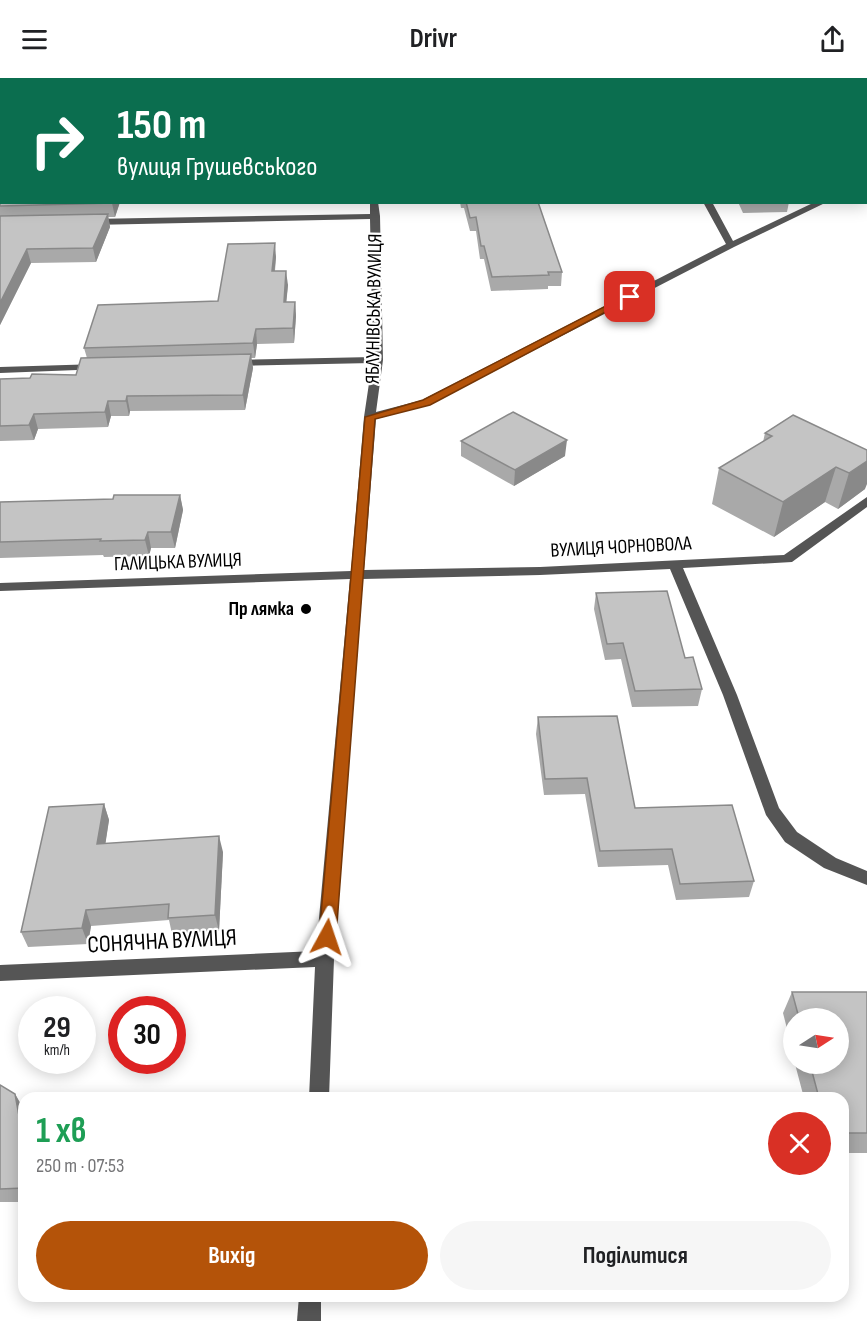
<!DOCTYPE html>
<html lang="uk">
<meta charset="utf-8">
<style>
:root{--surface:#fff;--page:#f6f6f6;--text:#202124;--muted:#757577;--accent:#b45309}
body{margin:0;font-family:"Sofia Sans Condensed",sans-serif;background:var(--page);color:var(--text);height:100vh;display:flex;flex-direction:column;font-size:22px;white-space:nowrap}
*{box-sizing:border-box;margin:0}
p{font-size:20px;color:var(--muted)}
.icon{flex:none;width:33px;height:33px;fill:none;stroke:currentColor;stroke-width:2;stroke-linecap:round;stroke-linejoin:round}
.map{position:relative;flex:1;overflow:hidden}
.side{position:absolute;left:18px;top:1014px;width:831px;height:210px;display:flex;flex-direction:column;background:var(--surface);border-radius:18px;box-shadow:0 3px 15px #0003}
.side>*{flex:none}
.guide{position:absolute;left:0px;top:0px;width:867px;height:126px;box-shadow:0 3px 15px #0003;background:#0b6e4f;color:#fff;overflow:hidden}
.needle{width:39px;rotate:78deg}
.fabs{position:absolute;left:783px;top:930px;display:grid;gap:12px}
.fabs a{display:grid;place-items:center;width:66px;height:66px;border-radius:50%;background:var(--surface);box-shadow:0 3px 15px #0003;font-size:30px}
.speed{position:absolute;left:18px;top:918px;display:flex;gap:12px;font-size:30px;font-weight:700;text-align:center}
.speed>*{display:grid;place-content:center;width:78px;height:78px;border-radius:50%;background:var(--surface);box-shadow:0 3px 15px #0003;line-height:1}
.speed small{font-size:15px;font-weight:400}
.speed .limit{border:9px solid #d22;background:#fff;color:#111}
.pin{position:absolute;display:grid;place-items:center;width:51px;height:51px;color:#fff;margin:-26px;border-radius:12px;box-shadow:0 3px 9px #0006}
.me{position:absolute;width:66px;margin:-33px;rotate:5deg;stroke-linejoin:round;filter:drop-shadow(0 0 4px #0008)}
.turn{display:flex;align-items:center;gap:21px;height:126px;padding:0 18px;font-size:27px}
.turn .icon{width:78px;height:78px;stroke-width:2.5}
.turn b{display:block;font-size:42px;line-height:51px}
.round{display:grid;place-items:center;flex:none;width:63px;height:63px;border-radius:32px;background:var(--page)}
.overview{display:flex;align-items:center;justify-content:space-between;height:102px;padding:0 18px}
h1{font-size:36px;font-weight:700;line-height:45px;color:#1e9e55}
.action{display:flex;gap:12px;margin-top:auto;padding:12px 18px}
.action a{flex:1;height:69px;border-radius:36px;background:var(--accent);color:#fff;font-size:24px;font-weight:700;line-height:69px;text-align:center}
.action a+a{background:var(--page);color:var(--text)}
header{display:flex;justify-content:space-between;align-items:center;height:78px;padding:0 18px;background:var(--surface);font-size:27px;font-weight:700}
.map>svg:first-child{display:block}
</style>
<header><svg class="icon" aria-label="menu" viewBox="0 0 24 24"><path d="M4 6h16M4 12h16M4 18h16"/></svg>Drivr<svg class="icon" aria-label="share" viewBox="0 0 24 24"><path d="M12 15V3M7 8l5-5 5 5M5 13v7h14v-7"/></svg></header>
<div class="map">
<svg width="867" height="1243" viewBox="0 0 867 1243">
<rect width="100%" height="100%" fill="#fff"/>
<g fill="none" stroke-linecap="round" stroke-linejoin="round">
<!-- minor -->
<g fill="#555" fill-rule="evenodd">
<rect x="360" y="0" width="6" height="2"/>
<path d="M 632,0 L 638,0 L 639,2 L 632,2 Z"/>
<path d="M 745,0 L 756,2 L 746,2 Z"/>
<rect x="866" y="23" width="1" height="4"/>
<rect x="0" y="42" width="2" height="4"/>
<path d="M 370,124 L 378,124 L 380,138 L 383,282 L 376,334 L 422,322 L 726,166 L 703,124 L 712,124 L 733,163 L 815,124 L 827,124 L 734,169 L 430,326 L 376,341 L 364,492 L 540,489 L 784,477 L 867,419 L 867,429 L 792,484 L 683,490 L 737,617 L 779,730 L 797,754 L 836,780 L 867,793 L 867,807 L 824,790 L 785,764 L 766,737 L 723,617 L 670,491 L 540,497 L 363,501 L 334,881 L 329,1020 L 309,1020 L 315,889 L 0,903 L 0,887 L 316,873 L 350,501 L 0,513 L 0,505 L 351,493 L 364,339 L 372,285 L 234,288 L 229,285 L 234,282 L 373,279 L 370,141 L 91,147 L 87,144 L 91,141 L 370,136 Z"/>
<path d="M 99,286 L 104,289 L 103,291 L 0,295 L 0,289 Z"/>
<path d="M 299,1218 L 321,1218 L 321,1243 L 297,1243 Z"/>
</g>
</g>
<!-- wall -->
<g fill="#a9a9a9">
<path d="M 0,0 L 2,2 L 2,33 L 0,33 Z"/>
<path d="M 663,0 L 714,0 L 714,2 L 664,2 Z"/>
<path d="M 0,93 L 2,124 L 120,124 L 115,139 L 108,139 L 110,149 L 96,184 L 31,185 L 0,247 Z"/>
<path d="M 460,124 L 538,124 L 562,194 L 561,208 L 548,208 L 548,211 L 491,213 L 484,181 L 480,181 L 476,153 L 470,153 L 464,130 L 461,130 Z"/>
<path d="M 738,124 L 789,124 L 787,134 L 743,135 Z"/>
<path d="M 276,179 L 275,193 L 288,207 L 286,224 L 295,224 L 296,238 L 294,265 L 257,266 L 255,280 L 251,280 L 253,290 L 245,332 L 130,333 L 129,338 L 111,338 L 108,349 L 38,351 L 34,362 L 0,363 L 0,301 L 30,300 L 76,297 L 87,280 L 84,270 L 218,223 Z"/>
<path d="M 793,337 L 865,411 L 838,431 L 825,424 L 774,459 L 712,426 L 719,390 L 763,364 L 765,355 Z"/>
<path d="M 461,363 L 565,378 L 514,408 L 461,378 Z"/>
<path d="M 180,417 L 183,432 L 175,470 L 151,470 L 149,478 L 104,479 L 103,477 L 0,480 L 0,424 L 113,421 Z"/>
<path d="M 596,515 L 685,580 L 702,611 L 698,628 L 632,629 L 621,581 L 605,582 L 594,531 Z"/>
<path d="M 538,639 L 635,730 L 754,803 L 749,819 L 676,822 L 668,787 L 598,789 L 585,716 L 544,717 L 536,656 Z"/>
<path d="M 104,726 L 109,742 L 105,766 L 223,774 L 219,853 L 172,856 L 169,842 L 91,848 L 88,866 L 28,869 L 21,854 Z"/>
<path d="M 792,914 L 867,914 L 867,1075 L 843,1075 L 843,1020 L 804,1020 L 795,986 L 838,986 L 838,940 L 794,940 L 794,978 L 783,935 Z"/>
<path d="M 0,1007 L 15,1016 L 23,1030 L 24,1038 L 24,1124 L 0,1124 Z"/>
</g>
<!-- shaded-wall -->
<g fill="#898989">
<path d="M 112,124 L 120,124 L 115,139 L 112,125 Z"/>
<path d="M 108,136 L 110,149 L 96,184 L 93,170 Z"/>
<path d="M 275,165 L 276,179 L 273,207 L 272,193 Z"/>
<path d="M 27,171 L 31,185 L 0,247 L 0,225 Z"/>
<path d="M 286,193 L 288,207 L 285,238 L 284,224 Z"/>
<path d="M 295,224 L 296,238 L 294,265 L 293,250 Z"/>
<path d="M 256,251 L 257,266 L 255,280 L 253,265 Z"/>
<path d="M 251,276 L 253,290 L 245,332 L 243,317 Z"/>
<path d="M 127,318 L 130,333 L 129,338 L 126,323 Z"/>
<path d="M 108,323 L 111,338 L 108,349 L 105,334 Z"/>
<path d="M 34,336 L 38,351 L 34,362 L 29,347 Z"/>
<path d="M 567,362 L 565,378 L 514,408 L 515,392 Z"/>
<path d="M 867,383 L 867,406 L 865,411 L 838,431 L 849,395 Z"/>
<path d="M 836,389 L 825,424 L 774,459 L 783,424 Z"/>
<path d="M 180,417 L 183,432 L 175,470 L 171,454 Z"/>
<path d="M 148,454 L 151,470 L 149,478 L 145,462 Z"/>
<path d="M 104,726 L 109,742 L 103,782 L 97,766 Z"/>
<path d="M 219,758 L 223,774 L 219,853 L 215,837 Z"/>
<path d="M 86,832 L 91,848 L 88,866 L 82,850 Z"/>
<path d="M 15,1016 L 23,1030 L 24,1038 L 24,1065 Z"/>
</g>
<!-- building -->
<g fill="#c4c4c4" stroke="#898989" stroke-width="1.5">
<path d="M 0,0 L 37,0 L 37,2 L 2,2 L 2,21 L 0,21 Z"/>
<path d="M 122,0 L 188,0 L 187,2 L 122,2 Z"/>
<rect x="443" y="0" width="47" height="2"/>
<path d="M 553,0 L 598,0 L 599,2 L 553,2 Z"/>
<path d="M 0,93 L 2,93 L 2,124 L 112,124 L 112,125 L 0,128 Z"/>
<path d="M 466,124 L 538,124 L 562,194 L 548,194 L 549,197 L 492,199 L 484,168 L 481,168 L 476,139 L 470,140 Z"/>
<path d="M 108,136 L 93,170 L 27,171 L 0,225 L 0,138 Z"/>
<path d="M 275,165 L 272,193 L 286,193 L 284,224 L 295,224 L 293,250 L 256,251 L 253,265 L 84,270 L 98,227 L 218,223 L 228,166 Z"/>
<path d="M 251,276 L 243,317 L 127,318 L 126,323 L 108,323 L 105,334 L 34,336 L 29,347 L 0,348 L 0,301 L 30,300 L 32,296 L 76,297 L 81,280 Z"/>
<path d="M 513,334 L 567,362 L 515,392 L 461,363 Z"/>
<path d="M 793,337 L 867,372 L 867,383 L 849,395 L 836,389 L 783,424 L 719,390 L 772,358 L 765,355 Z"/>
<path d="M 114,417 L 180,417 L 171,454 L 148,454 L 145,462 L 100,463 L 101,461 L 0,464 L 0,424 L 113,421 Z"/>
<path d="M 667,513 L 685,580 L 693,579 L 702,611 L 635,613 L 623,565 L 607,566 L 596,515 Z"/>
<path d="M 617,638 L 635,730 L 732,727 L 754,803 L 680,806 L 672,771 L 600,773 L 587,700 L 545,701 L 538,639 Z"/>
<path d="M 104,726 L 97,766 L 219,758 L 215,837 L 168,840 L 169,826 L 86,832 L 82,850 L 21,854 L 49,729 Z"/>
<path d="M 792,914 L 867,914 L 867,1055 L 843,1055 L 843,1020 L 819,1020 L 810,986 L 838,986 L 838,940 L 799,940 Z"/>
<path d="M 0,1007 L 15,1016 L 24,1065 L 24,1110 L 0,1111 Z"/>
</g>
<!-- route -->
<path fill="#b45309" stroke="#753606" stroke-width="1.5" d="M 627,217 L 634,219 L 430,327 L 375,341 L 336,859 L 333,864 L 327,866 L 321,864 L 319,859 L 365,339 L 423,322 Z"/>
<!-- markers -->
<circle fill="#000" stroke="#fff" stroke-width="2" cx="306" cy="531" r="6"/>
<g text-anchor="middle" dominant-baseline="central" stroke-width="4.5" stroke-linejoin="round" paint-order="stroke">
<!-- street labels -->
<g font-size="20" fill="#000" stroke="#fff">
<text transform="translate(374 231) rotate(-89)">ЯБЛУНІВСЬКА ВУЛИЦЯ</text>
<text transform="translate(621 469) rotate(-3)">ВУЛИЦЯ ЧОРНОВОЛА</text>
<text transform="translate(178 484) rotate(-2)">ГАЛИЦЬКА ВУЛИЦЯ</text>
</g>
<!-- poi labels -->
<g font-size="20" font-weight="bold" fill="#000" stroke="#fff" text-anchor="end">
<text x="294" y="531">Пр лямка</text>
</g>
<!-- near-street labels -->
<g font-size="24" fill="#000" stroke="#fff">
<text transform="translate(162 863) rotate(-3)">СОНЯЧНА ВУЛИЦЯ</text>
</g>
</g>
</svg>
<div class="fabs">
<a><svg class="needle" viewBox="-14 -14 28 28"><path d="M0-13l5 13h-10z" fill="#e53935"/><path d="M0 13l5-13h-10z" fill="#757577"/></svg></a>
</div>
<div class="speed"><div>29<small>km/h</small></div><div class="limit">30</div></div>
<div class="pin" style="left:630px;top:219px;background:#d93025"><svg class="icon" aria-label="arrive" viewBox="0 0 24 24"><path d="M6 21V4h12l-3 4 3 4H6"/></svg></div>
<svg class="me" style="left:327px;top:859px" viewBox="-20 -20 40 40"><path d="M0-17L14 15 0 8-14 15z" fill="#b45309" stroke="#fff" stroke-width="4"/></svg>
<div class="guide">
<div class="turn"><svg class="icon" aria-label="right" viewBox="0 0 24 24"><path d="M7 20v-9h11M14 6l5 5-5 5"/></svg><div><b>150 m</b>вулиця Грушевського</div></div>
</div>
<section class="side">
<div class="overview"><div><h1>1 хв</h1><p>250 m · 07:53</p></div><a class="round" style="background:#d93025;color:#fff"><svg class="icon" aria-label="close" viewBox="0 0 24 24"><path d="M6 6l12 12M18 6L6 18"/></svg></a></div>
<div class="action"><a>Вихід</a><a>Поділитися</a></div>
</section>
</div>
